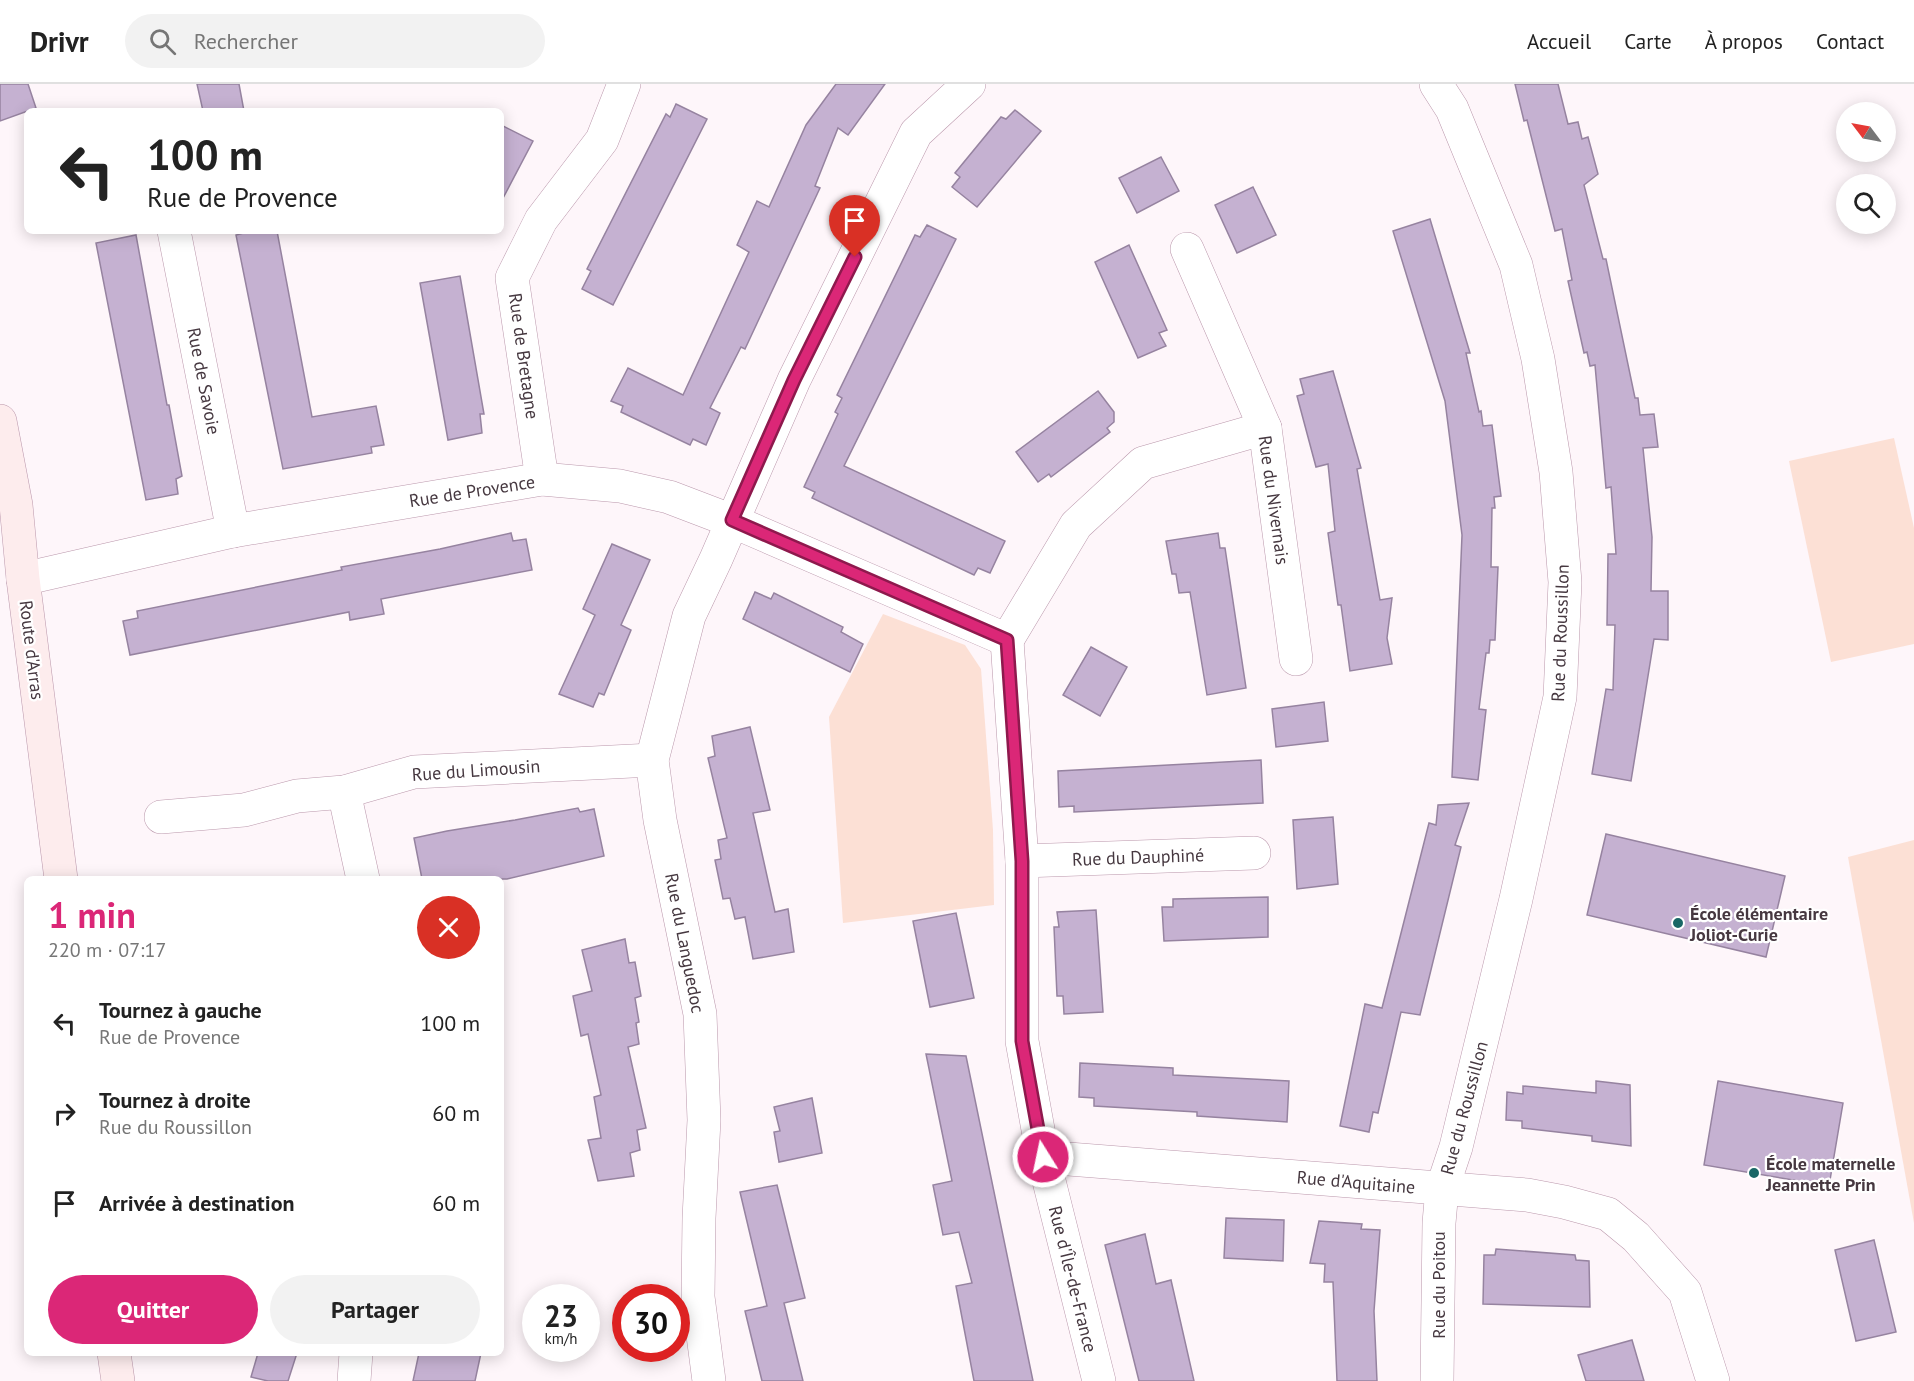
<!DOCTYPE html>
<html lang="fr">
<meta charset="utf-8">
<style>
:root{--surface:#fff;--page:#f2f2f2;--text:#222;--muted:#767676;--line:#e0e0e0;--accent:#db2777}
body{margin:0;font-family:"PT Sans",sans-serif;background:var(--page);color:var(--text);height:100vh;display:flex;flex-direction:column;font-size:22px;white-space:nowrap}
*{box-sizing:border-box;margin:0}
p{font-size:20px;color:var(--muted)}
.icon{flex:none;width:33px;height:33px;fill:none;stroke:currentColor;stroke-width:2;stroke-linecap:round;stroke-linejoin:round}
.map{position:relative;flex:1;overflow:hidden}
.details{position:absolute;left:24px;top:792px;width:480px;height:480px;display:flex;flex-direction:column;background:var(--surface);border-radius:9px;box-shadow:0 3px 15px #0003}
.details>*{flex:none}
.hud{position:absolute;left:24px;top:24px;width:480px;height:126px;border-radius:9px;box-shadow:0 3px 15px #0003;background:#fff;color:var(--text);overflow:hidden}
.needle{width:39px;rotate:302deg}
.buttons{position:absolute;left:1836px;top:18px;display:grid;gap:12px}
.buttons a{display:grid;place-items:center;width:60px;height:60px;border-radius:50%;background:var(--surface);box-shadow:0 3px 15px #0003;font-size:30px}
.speed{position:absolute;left:522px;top:1200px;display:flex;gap:12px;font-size:30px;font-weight:700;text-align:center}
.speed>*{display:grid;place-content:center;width:78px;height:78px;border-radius:50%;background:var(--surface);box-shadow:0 3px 15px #0003;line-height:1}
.speed small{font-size:15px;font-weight:400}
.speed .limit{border:9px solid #d22;background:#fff;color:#111}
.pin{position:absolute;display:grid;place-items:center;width:51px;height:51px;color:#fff;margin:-62px -26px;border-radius:50% 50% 50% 0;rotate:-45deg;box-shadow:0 0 6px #0007}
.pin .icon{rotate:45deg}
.me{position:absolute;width:66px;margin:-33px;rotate:350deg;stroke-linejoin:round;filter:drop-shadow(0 0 4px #0008)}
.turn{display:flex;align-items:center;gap:21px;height:126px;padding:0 24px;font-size:27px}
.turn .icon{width:78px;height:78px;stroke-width:2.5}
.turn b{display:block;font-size:42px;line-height:51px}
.round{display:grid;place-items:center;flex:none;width:63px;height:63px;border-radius:32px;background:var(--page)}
.summary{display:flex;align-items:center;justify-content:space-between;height:102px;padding:0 24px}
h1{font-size:36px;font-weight:600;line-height:45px;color:var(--accent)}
.action{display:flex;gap:12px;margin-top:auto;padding:12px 24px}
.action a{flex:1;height:69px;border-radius:36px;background:var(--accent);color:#fff;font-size:24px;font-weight:600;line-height:69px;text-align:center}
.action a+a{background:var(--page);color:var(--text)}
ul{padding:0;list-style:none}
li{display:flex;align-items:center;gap:18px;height:90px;padding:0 24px}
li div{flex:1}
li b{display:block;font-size:22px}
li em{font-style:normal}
header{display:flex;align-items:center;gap:36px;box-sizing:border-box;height:84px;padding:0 30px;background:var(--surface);border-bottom:2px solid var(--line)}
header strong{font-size:28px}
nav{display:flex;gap:33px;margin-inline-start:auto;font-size:21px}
.search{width:420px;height:54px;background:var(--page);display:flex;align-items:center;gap:15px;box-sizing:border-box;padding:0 21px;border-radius:33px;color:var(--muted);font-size:22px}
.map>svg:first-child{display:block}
</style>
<header>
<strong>Drivr</strong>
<div class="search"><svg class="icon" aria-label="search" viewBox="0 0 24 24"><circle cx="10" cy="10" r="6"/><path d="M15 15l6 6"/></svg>Rechercher</div>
<nav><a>Accueil</a><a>Carte</a><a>À propos</a><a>Contact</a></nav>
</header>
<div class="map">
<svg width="1914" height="1297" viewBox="0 0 1914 1297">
<rect width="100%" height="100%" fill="#fef6fa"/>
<!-- green -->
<g fill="#fce0d5">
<path d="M 1894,354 L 1914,444 L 1914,560 L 1831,578 L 1789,377 Z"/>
<path d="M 883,530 L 965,561 L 981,585 L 993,746 L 994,821 L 843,839 L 829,633 Z"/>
<path d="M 1914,756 L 1914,1139 L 1848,773 Z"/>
</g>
<!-- building -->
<g fill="#c5b1d1" stroke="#9683a0" stroke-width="1.5">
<path d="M 0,0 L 28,0 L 36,24 L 0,37 Z"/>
<path d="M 197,0 L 239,0 L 244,27 L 203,27 Z"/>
<path d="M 836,0 L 885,0 L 848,51 L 838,44 L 815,102 L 820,104 L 745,265 L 741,263 L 710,324 L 720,329 L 706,361 L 693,355 L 690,361 L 621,328 L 623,322 L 611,317 L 628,284 L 683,311 L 749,168 L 737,161 L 757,117 L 769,123 L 806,41 Z"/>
<path d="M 1515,0 L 1558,0 L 1568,40 L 1578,38 L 1582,55 L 1588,53 L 1598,90 L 1584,101 L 1603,175 L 1606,175 L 1635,314 L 1638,314 L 1640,331 L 1654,330 L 1658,363 L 1643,364 L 1652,453 L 1651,507 L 1668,507 L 1668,556 L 1654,555 L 1631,697 L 1592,690 L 1606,605 L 1613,606 L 1615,541 L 1607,541 L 1608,470 L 1616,470 L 1611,403 L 1606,404 L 1595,281 L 1590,282 L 1587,268 L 1584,269 L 1568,197 L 1572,196 L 1562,145 L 1555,147 L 1527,36 L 1524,37 Z"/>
<path d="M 676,20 L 707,35 L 613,221 L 582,205 L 591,187 L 587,185 L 666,30 L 670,33 Z"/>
<path d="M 1015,26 L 1041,47 L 977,123 L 952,103 L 960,93 L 955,89 L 1001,33 L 1006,35 Z"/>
<path d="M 501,41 L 533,57 L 501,118 Z"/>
<path d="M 1161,73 L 1179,107 L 1137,129 L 1119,94 Z"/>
<path d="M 1253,103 L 1276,151 L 1237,169 L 1215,121 Z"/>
<path d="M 1430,135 L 1470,269 L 1466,269 L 1479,328 L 1481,327 L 1483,342 L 1492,341 L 1501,412 L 1494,413 L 1495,424 L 1492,424 L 1491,483 L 1498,483 L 1495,556 L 1490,556 L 1489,569 L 1486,569 L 1479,625 L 1486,626 L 1478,696 L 1452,693 L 1462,451 L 1445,317 L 1393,147 Z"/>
<path d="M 927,141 L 956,155 L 844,382 L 1005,457 L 990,489 L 978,484 L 974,491 L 812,414 L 815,408 L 804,403 L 838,330 L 835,328 L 842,314 L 837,311 L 915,151 L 920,153 Z"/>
<path d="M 251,147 L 277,147 L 312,333 L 376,322 L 384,361 L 371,363 L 372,369 L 283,385 L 236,151 Z"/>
<path d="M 136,151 L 167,321 L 169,321 L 182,392 L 176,395 L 178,410 L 146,416 L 96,159 Z"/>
<path d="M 1129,161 L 1167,246 L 1159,249 L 1166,262 L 1138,274 L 1095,178 Z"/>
<path d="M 460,192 L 484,330 L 480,330 L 482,349 L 448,356 L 420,199 Z"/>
<path d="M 1333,287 L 1361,384 L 1357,385 L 1380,516 L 1392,514 L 1387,554 L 1392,580 L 1350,587 L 1341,521 L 1338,521 L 1328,449 L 1335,447 L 1328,380 L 1316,383 L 1297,312 L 1304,310 L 1300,295 Z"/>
<path d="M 1098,307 L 1114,328 L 1114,338 L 1107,344 L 1110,348 L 1051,393 L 1049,390 L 1038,398 L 1016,368 Z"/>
<path d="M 511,449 L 513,457 L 526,455 L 532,486 L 381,515 L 384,530 L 350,536 L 349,528 L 130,571 L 123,537 L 138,534 L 137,527 L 342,486 L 341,483 L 440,465 Z"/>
<path d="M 1218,449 L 1220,464 L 1225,464 L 1246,604 L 1207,611 L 1190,508 L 1179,509 L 1176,490 L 1172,490 L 1166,457 Z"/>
<path d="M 612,460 L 650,476 L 621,541 L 631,546 L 604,611 L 599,609 L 593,623 L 559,610 L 595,531 L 583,525 Z"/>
<path d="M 755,508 L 771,515 L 774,509 L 843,543 L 841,548 L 863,560 L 850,588 L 743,535 Z"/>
<path d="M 1091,563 L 1127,583 L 1100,632 L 1063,611 Z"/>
<path d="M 1324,618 L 1328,657 L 1276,663 L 1272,625 Z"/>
<path d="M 750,643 L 770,726 L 753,729 L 775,828 L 788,825 L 794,868 L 753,875 L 745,833 L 735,835 L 730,814 L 723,815 L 715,776 L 721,775 L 718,756 L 727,754 L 708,674 L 715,672 L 712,652 Z"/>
<path d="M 1261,676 L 1263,719 L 1074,728 L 1074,722 L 1059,723 L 1058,687 Z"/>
<path d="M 1469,719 L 1455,761 L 1461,763 L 1420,931 L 1401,928 L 1378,1029 L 1373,1028 L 1369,1048 L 1340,1042 L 1365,920 L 1382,924 L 1429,739 L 1436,741 L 1438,721 Z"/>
<path d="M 578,724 L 580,728 L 594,725 L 604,772 L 507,795 L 422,795 L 414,754 L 447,747 L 515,736 Z"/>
<path d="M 1333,733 L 1338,800 L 1297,805 L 1293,736 Z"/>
<path d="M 1606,750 L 1785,792 L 1766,873 L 1587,831 Z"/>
<path d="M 1268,813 L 1268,853 L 1164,857 L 1162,823 L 1173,823 L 1173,815 Z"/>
<path d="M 1096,826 L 1103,928 L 1064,930 L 1063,912 L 1057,912 L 1054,843 L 1059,843 L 1057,828 Z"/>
<path d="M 956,829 L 974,914 L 930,923 L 913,837 Z"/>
<path d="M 625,855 L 629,879 L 635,878 L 641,912 L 635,914 L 639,938 L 636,939 L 639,960 L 628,963 L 646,1044 L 637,1046 L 640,1066 L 630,1069 L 634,1092 L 598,1097 L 588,1056 L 601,1054 L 594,1013 L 601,1011 L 588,950 L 581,952 L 573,912 L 592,907 L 582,866 Z"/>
<path d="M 926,970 L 966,972 L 1033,1297 L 974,1297 L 956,1202 L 972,1199 L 959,1148 L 943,1151 L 933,1101 L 952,1097 Z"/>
<path d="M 1080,979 L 1173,984 L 1173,991 L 1289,997 L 1287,1038 L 1197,1032 L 1197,1028 L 1094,1022 L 1094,1014 L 1079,1013 Z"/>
<path d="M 1596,997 L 1630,1001 L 1631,1062 L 1592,1057 L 1592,1052 L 1522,1044 L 1522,1037 L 1506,1036 L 1507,1008 L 1523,1010 L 1523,1002 L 1596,1009 Z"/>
<path d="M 1718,997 L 1843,1019 L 1829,1102 L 1704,1081 Z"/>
<path d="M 812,1014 L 822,1069 L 779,1078 L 774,1048 L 780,1047 L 774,1023 Z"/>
<path d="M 777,1101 L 805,1214 L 784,1219 L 803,1297 L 762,1297 L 745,1227 L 767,1222 L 740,1108 Z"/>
<path d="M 1226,1134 L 1284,1136 L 1283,1177 L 1224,1174 Z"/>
<path d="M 1319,1137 L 1362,1140 L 1361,1145 L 1380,1146 L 1374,1227 L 1377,1297 L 1337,1297 L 1333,1198 L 1324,1198 L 1325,1180 L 1310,1179 Z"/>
<path d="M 1145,1150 L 1156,1200 L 1171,1196 L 1194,1297 L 1139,1297 L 1105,1161 Z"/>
<path d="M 1874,1156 L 1896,1248 L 1856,1257 L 1835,1166 Z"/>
<path d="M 1496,1165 L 1575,1171 L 1576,1176 L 1589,1177 L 1590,1223 L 1483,1220 L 1484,1171 L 1495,1171 Z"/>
<path d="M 1632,1256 L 1644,1297 L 1586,1297 L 1578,1271 Z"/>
<path d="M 258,1269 L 297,1269 L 288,1297 L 268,1297 L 251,1293 Z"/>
<path d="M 419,1269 L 481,1269 L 475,1297 L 413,1297 Z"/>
</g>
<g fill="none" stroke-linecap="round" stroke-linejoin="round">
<!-- minor casing -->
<g stroke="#bb98ac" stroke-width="34">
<g id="minor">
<path d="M 1436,0 L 1452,25 L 1516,181 L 1538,275 L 1556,388 L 1565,498 L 1560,613 L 1516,815 L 1456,1063 L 1442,1105 L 1439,1139 L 1437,1297"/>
<path d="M 174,147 L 233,447"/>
<path d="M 1187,165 L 1265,344 L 1296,575"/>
<path d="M 542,395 L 512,194 L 541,136 L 602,56 L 624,0"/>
<path d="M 23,495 L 233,447 L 542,395 L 620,402 L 669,413 L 732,437 L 1007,556"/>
<path d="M 1007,556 L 1022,777 L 1022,957 L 1043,1073 L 1099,1297"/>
<path d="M 1007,556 L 1076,441 L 1143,379 L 1265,344"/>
<path d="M 344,708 L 363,795"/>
<path d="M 161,733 L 244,726 L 297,712 L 344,708 L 414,688 L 652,676"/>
<path d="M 1022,777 L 1254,769"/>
<path d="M 1043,1073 L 1527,1111 L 1564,1118 L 1608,1130 L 1636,1153 L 1685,1208 L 1713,1297"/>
<path d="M 354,1297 L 356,1269"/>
<path d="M 709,1297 L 698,1213 L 699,1134 L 704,1036 L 700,930 L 660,736 L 652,676 L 689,532 L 716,475 L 794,296 L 916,49 L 969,0"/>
</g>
</g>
<!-- secondary casing -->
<g stroke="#bb98ac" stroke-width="34">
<g id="secondary">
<path d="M 0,337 L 16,421 L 23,495 L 61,795"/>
<path d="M 114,1269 L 118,1297"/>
</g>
</g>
<!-- minor -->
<use href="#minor" stroke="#fff" stroke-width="33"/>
<!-- secondary -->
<use href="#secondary" stroke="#fdeced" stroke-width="33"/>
</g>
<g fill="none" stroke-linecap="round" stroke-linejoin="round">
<!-- route casing -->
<g stroke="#8e194d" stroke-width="15">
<path id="route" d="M 855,173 L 794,296 L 732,436 L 1007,556 L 1022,777 L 1022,957 L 1043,1073"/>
</g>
<!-- route -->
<use href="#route" stroke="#db2777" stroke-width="10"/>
</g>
<!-- markers -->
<g fill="#196766" stroke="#fff" stroke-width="2">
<circle cx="1678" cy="839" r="6"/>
<circle cx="1754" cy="1089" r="6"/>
</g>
<g text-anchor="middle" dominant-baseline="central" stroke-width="4.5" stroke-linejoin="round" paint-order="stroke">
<!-- street labels -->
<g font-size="18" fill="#463840" stroke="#fff">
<text transform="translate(524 272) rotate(82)">Rue de Bretagne</text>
<text transform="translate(204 297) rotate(79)">Rue de Savoie</text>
<text transform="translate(472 407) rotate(-9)">Rue de Provence</text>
<text transform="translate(1274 416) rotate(82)">Rue du Nivernais</text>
<text transform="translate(1560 549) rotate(-88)">Rue du Roussillon</text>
<text transform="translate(32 566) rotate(83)">Route d'Arras</text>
<text transform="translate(476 686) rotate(-4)">Rue du Limousin</text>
<text transform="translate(1138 773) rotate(-2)">Rue du Dauphiné</text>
<text transform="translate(685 859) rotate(79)">Rue du Languedoc</text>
<text transform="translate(1464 1024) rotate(-75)">Rue du Roussillon</text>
<text transform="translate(1356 1098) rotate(5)">Rue d'Aquitaine</text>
<text transform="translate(1073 1195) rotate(76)">Rue d'Île-de-France</text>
<text transform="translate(1438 1201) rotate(-90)">Rue du Poitou</text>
</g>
<!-- poi labels -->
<g font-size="18" font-weight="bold" fill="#463840" stroke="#fff" text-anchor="start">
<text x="1690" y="829">École élémentaire<tspan x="1690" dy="21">Joliot-Curie</tspan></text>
<text x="1766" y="1079">École maternelle<tspan x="1766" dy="21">Jeannette Prin</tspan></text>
</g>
</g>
</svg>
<div class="buttons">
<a><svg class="needle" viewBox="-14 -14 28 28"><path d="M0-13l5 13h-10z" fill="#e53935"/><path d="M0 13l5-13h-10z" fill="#767676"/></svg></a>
<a><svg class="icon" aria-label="search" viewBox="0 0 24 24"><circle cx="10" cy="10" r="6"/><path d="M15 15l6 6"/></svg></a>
</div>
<div class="speed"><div>23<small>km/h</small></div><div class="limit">30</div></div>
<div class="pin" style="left:855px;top:173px;background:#d93025"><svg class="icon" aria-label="arrive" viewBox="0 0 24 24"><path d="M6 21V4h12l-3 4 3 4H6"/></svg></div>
<svg class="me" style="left:1043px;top:1073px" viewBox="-20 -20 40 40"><circle r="17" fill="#db2777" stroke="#fff" stroke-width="3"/><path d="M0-11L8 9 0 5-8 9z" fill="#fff"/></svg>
<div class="hud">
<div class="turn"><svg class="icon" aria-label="left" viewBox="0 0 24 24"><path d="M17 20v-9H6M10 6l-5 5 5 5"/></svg><div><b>100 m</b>Rue de Provence</div></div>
</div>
<section class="details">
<div class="summary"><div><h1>1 min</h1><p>220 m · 07:17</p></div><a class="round" style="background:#d93025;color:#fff"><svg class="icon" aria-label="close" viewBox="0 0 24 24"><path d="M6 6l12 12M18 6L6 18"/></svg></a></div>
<ul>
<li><svg class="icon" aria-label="left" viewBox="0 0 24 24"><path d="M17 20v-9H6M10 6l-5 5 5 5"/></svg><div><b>Tournez à gauche</b><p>Rue de Provence</p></div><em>100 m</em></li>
<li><svg class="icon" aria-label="right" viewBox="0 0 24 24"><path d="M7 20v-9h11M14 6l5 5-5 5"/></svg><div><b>Tournez à droite</b><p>Rue du Roussillon</p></div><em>60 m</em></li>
<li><svg class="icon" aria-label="arrive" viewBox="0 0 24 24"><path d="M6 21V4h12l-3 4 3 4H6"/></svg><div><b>Arrivée à destination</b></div><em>60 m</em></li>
</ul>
<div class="action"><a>Quitter</a><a>Partager</a></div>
</section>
</div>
